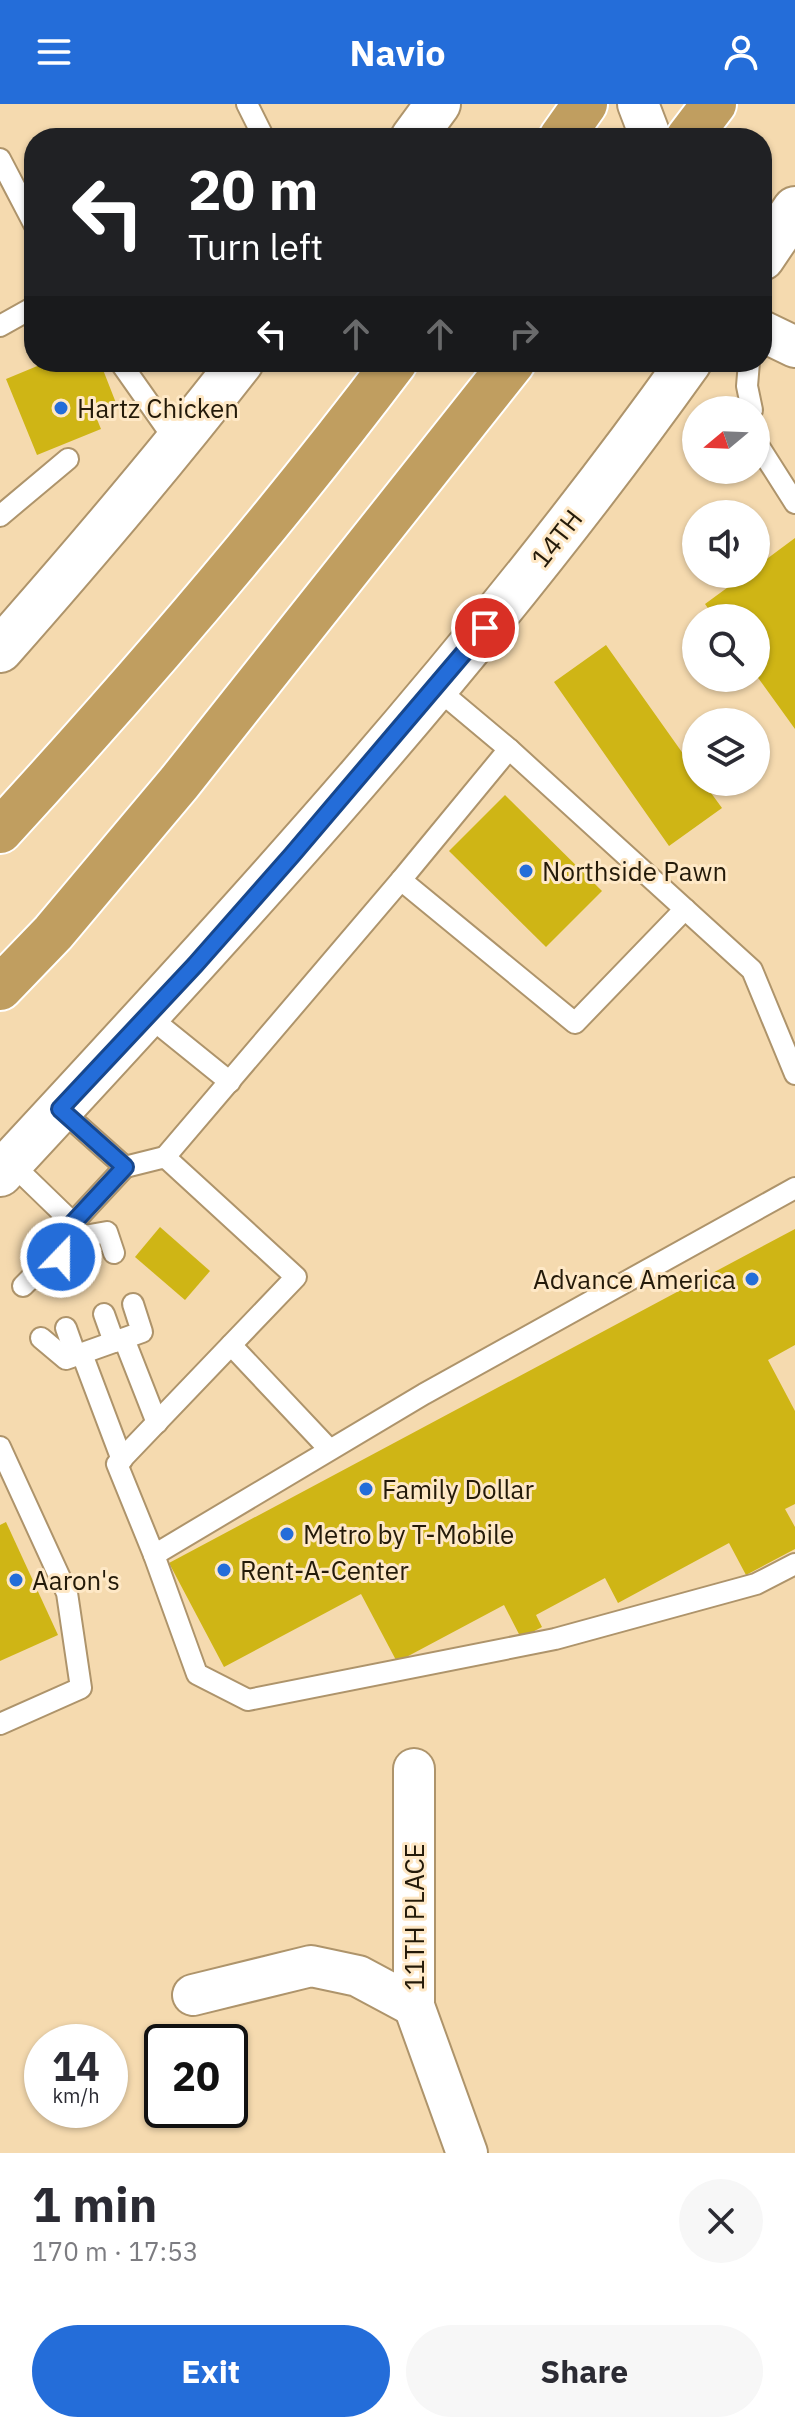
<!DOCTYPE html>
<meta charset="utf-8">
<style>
:root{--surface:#fff;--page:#f7f7f7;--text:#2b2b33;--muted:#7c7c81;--accent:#246dd9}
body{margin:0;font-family:"IBM Plex Sans",sans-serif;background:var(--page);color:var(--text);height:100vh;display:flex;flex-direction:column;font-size:30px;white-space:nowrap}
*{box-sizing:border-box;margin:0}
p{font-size:26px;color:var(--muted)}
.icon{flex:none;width:44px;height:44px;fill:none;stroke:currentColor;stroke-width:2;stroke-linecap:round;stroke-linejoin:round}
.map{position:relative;height:2049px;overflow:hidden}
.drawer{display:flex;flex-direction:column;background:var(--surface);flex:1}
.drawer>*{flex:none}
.banner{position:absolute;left:24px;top:24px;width:748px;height:244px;border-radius:32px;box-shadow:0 2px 6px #0004;background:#202124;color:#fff;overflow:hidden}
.needle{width:52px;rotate:251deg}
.controls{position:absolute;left:682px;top:292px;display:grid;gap:16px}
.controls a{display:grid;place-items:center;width:88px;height:88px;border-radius:50%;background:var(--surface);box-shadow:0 2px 6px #0004;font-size:40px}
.speed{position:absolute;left:24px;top:1920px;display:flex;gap:16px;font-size:40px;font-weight:700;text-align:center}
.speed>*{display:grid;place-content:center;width:104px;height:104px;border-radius:50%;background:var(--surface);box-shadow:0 2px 6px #0004;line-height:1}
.speed small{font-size:20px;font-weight:400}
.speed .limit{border:4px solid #111;border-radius:12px;background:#fff;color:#111}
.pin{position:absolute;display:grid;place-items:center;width:68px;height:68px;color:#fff;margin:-34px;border:4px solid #fff;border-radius:50%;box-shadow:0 2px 8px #0007}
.me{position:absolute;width:88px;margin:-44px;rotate:22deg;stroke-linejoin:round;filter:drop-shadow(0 0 6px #0008)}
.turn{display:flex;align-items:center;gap:28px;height:168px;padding:0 32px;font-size:36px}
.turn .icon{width:104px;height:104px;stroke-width:2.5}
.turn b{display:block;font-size:56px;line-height:68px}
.lanes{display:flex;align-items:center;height:76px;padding:0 32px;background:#0003;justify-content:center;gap:40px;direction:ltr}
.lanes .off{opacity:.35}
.round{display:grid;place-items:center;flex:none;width:84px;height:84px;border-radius:42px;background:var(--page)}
.headline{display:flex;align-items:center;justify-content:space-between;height:136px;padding:0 32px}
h1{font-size:48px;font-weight:700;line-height:60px}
.cta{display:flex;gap:16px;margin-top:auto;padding:16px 32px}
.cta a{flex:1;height:92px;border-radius:48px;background:var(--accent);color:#fff;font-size:32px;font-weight:700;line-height:92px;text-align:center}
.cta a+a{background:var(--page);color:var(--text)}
header{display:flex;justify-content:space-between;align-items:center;height:104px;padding:0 32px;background:var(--accent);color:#fff;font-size:36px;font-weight:700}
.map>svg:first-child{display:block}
</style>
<header><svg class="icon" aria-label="menu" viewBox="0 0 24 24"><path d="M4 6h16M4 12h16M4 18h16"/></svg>Navio<svg class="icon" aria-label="person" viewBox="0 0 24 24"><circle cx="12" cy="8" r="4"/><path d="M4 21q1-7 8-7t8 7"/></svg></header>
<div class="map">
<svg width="795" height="2049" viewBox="0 0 795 2049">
<rect width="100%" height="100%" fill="#f5daaf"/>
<!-- building -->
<g fill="#cfb515">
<path d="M 47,258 L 100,258 L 116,299 L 94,308 L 101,325 L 37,351 L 6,275 Z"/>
<path d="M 795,434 L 795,625 L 756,571 L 756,514 L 715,514 L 705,500 L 746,470 L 756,470 L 756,463 Z"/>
<path d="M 606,541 L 696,668 L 696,678 L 703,678 L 722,704 L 669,742 L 554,578 Z"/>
<path d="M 505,691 L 602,787 L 546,843 L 449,747 Z"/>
<path d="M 160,1123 L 210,1167 L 185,1196 L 135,1153 Z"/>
<path d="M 795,1125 L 795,1241 L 768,1256 L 795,1307 L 795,1400 L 785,1405 L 795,1423 L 795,1445 L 746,1471 L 729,1439 L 618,1499 L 605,1474 L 536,1511 L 542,1523 L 521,1534 L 504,1501 L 397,1558 L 361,1490 L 224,1563 L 169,1459 Z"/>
<path d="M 6,1418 L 58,1531 L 0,1557 L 0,1421 Z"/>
</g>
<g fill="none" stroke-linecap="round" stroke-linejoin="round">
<!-- service casing -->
<g stroke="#ae946b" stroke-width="24">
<g id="service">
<path d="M 247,0 L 264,34"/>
<path d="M 0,55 L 34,120"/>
<path d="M 0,222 L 34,203"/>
<path d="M 120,258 L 177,339"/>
<path d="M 749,258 L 747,282 L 752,306"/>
<path d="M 756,330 L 758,341 L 795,399"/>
<path d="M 0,412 L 68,355"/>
<path d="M 509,645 L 752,866 L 795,970"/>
<path d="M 401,776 L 509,645 L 435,583"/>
<path d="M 147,911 L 230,978"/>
<path d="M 165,1053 L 401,776 L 575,919 L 685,805"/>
<path d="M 11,1059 L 73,1119 L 125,1063 L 60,1005"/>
<path d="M 125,1063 L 165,1053 L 296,1173 L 117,1360 L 154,1451 L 424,1290 L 795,1084"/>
<path d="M 73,1134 L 86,1159"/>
<path d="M 48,1173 L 73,1134 L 107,1128 L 114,1149"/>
<path d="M 23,1182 L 54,1151"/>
<path d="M 104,1210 L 114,1238"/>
<path d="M 66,1224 L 76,1252"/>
<path d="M 41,1234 L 66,1255 L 142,1228 L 133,1200"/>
<path d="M 124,1235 L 157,1319"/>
<path d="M 231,1241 L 329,1345"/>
<path d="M 82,1250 L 122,1356"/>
<path d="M 0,1343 L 67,1489 L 81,1584 L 0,1620"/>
<path d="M 154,1451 L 197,1570 L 248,1596 L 555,1535 L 756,1480 L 795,1460"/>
</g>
</g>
<!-- minor casing -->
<g stroke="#ae946b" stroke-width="44">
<g id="minor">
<path d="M 638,0 L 651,34"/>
<path d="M 762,227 L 795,243"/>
<path d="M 414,1665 L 414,1902 L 467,2049"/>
<path d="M 193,1891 L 311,1862 L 358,1872 L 414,1902"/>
</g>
</g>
<!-- tertiary casing -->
<g stroke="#ae946b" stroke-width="48">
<g id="tertiary">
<path d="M 413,34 L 438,0"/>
<path d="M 762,154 L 795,105"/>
<path d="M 0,546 C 83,452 164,357 241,258"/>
<path d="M 0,1070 C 242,810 482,548 689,258"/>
</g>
</g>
<!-- trunk casing -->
<g stroke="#fff" stroke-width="48">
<g id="trunk">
<path d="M 561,34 L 585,0"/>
<path d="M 688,34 L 714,0"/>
<path d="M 0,727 C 138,577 272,421 395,258"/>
<path d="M 0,884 L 53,829 L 179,679 L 513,258"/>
</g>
</g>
<!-- service -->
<use href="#service" stroke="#fff" stroke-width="20"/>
<!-- minor -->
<use href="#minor" stroke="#fff" stroke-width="40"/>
<!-- tertiary -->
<use href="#tertiary" stroke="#fff" stroke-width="44"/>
<!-- trunk -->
<use href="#trunk" stroke="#c09e60" stroke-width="44"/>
</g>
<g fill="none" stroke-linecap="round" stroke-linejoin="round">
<!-- route casing -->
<g stroke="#17478d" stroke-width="20">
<path id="route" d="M 61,1153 L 73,1134 L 73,1119 L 125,1063 L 60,1005 L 195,861 L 292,751 L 485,524"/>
</g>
<!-- route -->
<use href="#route" stroke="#246dd9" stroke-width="14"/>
</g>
<!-- markers -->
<g fill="#246dd9" stroke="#fee8c6" stroke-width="3">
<circle cx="61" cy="304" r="8"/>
<circle cx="526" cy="767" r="8"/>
<circle cx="752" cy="1175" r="8"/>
<circle cx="366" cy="1385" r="8"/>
<circle cx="287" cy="1430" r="8"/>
<circle cx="224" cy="1466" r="8"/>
<circle cx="16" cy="1476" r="8"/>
</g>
<g text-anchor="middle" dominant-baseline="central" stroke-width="6" stroke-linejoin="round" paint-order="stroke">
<!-- poi labels -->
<g font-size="26" fill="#241a09" stroke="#fee8c6" text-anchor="start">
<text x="77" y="304">Hartz Chicken</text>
<text x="542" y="767">Northside Pawn</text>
<text x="736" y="1175" text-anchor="end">Advance America</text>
<text x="382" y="1385">Family Dollar</text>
<text x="303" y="1430">Metro by T-Mobile</text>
<text x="240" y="1466">Rent-A-Center</text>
<text x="32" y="1476">Aaron's</text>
</g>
<!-- street labels -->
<g font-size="26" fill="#241a09" stroke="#fee8c6">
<text transform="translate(556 434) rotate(-52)">14TH</text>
<text transform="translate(414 1813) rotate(-90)">11TH PLACE</text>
</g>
</g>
</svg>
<div class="controls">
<a><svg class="needle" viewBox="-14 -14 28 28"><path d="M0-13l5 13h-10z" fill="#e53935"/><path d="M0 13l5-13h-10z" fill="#7c7c81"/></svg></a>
<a><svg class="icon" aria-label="sound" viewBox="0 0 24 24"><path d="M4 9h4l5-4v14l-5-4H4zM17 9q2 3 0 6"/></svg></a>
<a><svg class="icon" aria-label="search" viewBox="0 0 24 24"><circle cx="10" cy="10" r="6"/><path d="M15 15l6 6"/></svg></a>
<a><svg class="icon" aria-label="layers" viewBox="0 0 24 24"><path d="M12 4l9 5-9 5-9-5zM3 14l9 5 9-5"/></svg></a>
</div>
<div class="speed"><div>14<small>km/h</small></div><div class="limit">20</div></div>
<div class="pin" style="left:485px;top:524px;background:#d93025"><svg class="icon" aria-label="arrive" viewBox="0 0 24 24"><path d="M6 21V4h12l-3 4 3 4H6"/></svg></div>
<svg class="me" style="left:61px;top:1153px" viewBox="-20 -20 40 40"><circle r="17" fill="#246dd9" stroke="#fff" stroke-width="3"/><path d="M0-11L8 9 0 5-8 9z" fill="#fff"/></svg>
<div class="banner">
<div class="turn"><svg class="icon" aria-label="left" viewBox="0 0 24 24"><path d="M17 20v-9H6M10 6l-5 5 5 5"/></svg><div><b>20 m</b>Turn left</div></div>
<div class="lanes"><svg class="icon" aria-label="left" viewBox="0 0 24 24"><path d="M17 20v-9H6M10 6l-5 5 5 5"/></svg><svg class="icon off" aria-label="ahead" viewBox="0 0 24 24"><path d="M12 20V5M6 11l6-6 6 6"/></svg><svg class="icon off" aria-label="ahead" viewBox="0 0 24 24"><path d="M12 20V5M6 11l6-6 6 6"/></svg><svg class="icon off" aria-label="right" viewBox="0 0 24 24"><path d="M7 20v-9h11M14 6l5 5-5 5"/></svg></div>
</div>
</div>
<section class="drawer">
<div class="headline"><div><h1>1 min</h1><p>170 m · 17:53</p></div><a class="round"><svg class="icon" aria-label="close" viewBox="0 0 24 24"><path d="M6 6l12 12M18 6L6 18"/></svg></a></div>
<div class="cta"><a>Exit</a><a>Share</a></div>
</section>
